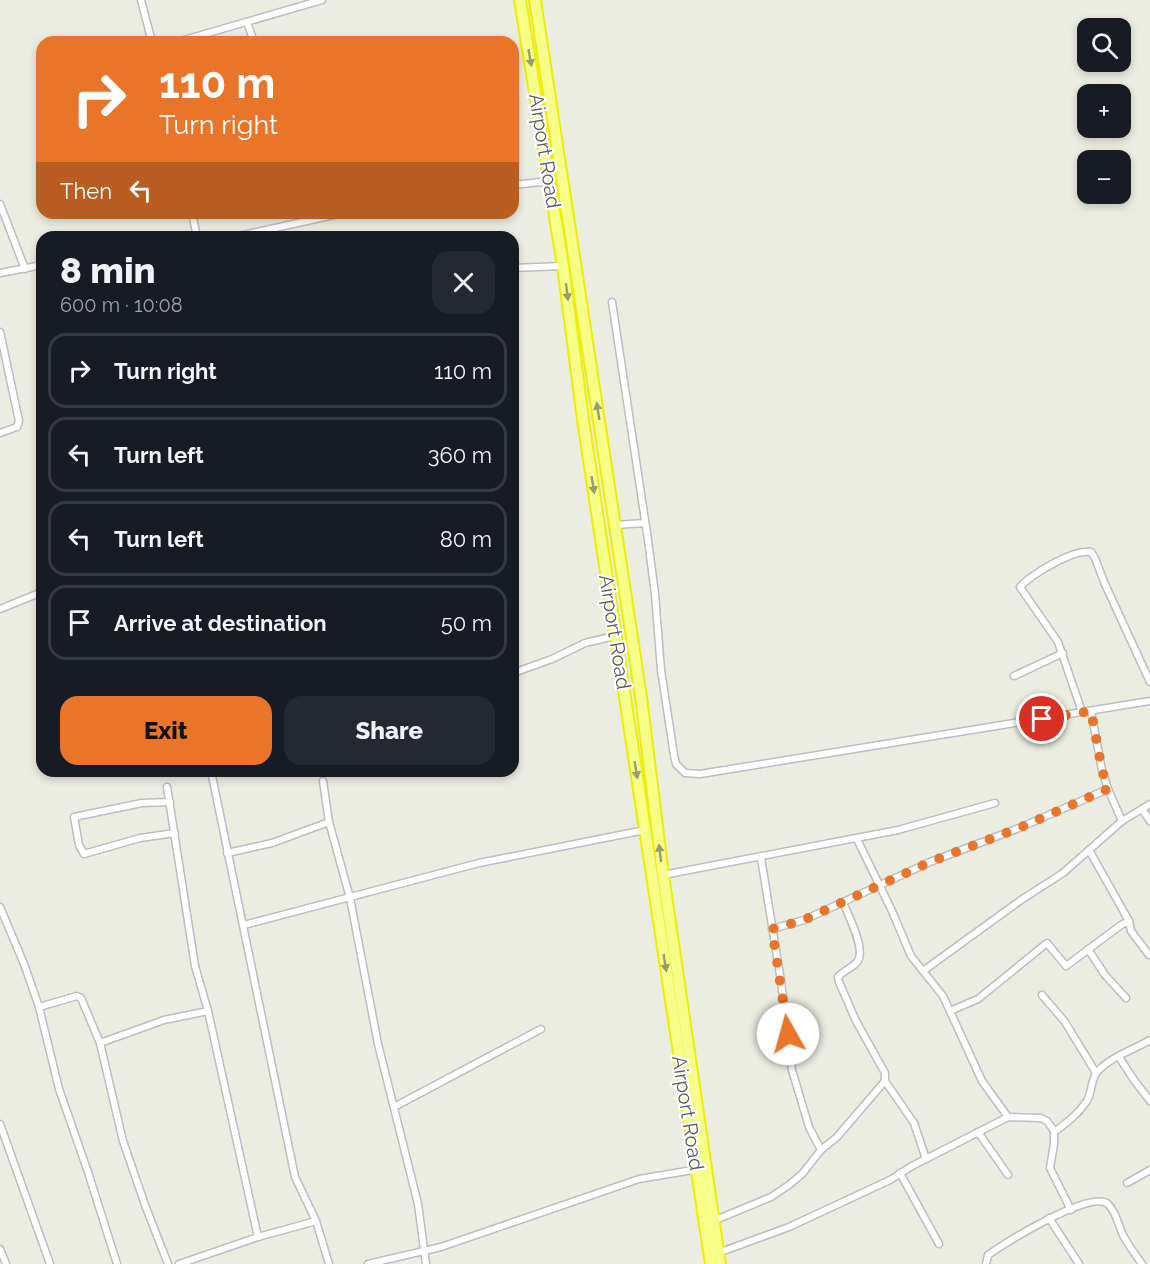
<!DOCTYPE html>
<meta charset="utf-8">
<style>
:root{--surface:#171b24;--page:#242831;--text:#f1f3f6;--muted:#9ea1a6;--line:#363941;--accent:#e9752a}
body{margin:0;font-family:Raleway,sans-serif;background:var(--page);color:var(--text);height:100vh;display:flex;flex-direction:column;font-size:22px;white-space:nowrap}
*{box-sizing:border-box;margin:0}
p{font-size:20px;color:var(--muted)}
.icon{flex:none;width:33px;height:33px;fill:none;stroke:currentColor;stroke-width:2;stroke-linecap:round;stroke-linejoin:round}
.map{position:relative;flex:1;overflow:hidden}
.side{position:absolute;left:36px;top:231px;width:483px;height:546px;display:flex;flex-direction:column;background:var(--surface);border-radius:18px;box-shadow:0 3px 9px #0003}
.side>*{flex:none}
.hud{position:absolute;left:36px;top:36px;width:483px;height:183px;border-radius:18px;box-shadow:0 3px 9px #0003;background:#e9752a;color:#fff;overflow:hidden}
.tools{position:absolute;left:1077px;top:18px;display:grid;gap:12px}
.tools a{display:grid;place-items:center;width:54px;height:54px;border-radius:12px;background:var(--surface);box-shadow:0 3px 9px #0003;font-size:30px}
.pin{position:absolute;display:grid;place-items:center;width:51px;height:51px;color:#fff;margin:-26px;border:3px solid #fff;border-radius:50%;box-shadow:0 2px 6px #0007}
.me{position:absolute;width:66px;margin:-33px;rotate:353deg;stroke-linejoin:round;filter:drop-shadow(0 0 4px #0008)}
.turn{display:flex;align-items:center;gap:21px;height:126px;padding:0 24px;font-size:27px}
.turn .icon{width:78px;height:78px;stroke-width:2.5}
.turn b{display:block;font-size:42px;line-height:51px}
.then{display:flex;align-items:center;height:57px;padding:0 24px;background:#0003;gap:12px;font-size:22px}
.round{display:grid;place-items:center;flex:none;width:63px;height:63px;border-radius:18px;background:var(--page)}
.head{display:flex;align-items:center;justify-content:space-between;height:102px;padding:0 24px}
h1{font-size:36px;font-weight:800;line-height:45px}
.action{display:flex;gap:12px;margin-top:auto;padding:12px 24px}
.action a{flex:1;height:69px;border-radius:18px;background:var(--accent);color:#111;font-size:24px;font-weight:800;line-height:69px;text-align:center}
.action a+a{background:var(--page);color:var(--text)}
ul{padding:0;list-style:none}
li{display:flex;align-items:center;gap:18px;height:75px;margin:0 12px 9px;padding:0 12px;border:3px solid var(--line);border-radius:18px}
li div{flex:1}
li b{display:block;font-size:22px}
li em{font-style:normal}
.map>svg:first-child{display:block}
</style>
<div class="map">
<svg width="1150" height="1264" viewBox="0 0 1150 1264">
<rect width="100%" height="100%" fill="#ecede1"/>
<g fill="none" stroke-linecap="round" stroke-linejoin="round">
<!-- street casing -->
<g stroke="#bcbcc3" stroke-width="9">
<g id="street">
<path d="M 141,0 L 152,42"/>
<path d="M 247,22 L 254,42"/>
<path d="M 177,42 L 322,0"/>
<path d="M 513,185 L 550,181"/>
<path d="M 0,204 L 25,269"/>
<path d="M 192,213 L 197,237"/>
<path d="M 234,237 L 343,213"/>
<path d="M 513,268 L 563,266"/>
<path d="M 0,273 L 42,265"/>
<path d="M 612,302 L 648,540 L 655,594 L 661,670 L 674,755 L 676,764 L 685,773 L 700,774 L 1150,701"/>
<path d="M 0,332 L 19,421 L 17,427 L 0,433"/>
<path d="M 615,525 L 645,523"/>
<path d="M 0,609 L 42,592"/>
<path d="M 513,673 L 552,659 L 585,643 L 615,636"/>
<path d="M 1014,676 L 1063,653"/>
<path d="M 1091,711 L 1102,770 L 1108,789 L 1122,821"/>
<path d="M 1082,712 L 1058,642 L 1020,587 C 1032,574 1073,549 1091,552 L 1095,558 L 1104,582 L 1150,682"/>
<path d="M 211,771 L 295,1177 L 316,1221 L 329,1264"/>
<path d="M 323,781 L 329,822 L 350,898 L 378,1044 L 418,1204 L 426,1264"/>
<path d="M 167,787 L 195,966 L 208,1011 L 258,1237"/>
<path d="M 170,802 L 142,803 L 74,817 L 79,845 L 84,854 L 140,838 L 175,833"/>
<path d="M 1142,809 L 1150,821"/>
<path d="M 857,839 L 892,911 L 911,956 L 943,996 L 982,1081 L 1008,1117"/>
<path d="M 1089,850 L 1129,921 L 1131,931 L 1149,955"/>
<path d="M 227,853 L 272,843 L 329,822"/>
<path d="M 761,858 L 781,981 L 792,1070 L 809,1127 L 821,1150"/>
<path d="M 663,875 L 898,830 L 995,803"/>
<path d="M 843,902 C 848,915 867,951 857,962 C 852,968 843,971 838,977 L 839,982 L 856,1021 L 885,1073 L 885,1081 L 914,1123 L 926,1159"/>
<path d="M 0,907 L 24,964 L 39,1007 L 59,1089 L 88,1172 L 117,1264"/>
<path d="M 244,925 L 479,863 L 645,830"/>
<path d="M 772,929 L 804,920 L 930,862 L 1019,828 L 1108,789"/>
<path d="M 1088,949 L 1105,975 L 1126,998"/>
<path d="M 923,971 L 1021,900 L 1063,873 L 1122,821 L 1150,804"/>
<path d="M 1042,995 L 1065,1022 L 1096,1073"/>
<path d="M 39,1007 L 77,996 L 81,998 L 100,1043 L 123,1141 L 145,1205 L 168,1264"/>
<path d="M 950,1011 L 978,999 L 1047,943 L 1066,966 L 1121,925 L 1129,921"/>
<path d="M 100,1043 L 164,1020 L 208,1011"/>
<path d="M 1119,1057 L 1134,1080 L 1150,1101"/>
<path d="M 394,1107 L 541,1029"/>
<path d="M 0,1124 L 50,1264"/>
<path d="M 978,1132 L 1008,1175"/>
<path d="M 1054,1132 C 1067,1123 1080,1113 1088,1099 C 1092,1090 1091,1080 1097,1072 C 1110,1057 1133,1050 1150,1040"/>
<path d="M 900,1173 L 939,1244"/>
<path d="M 1127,1183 L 1150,1170"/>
<path d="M 1049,1218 L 1079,1264"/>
<path d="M 713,1221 L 771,1197 L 789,1185 L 802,1174 L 821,1150 L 837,1137 L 885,1081"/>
<path d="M 0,1249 L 6,1264"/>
<path d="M 718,1253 L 789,1227 L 890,1180 L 912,1166 L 1008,1117 L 1041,1118 L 1047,1121 L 1052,1128 L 1054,1132 L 1054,1144 L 1050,1168 L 1071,1210"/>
<path d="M 179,1264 L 258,1237 L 316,1221"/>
<path d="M 368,1264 L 441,1247 L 639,1179 L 699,1169"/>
<path d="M 986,1264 L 988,1255 C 1005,1243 1091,1189 1108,1204 C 1116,1212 1118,1223 1122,1233 C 1127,1244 1135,1254 1142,1264"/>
</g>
</g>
<!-- highway casing -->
<g stroke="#eeed00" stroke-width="14">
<g id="highway">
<path d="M 520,0 L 563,266 L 584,427 L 711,1264"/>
<path d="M 535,0 L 641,697 L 663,875 L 720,1264"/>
</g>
</g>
<!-- street -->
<use href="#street" stroke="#fff" stroke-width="6"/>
<!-- highway -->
<use href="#highway" stroke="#f6fd88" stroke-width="10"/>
</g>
<!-- one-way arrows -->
<defs><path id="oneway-solid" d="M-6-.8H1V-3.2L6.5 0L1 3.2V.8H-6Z" transform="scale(1.5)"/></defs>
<g fill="#989c71">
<use href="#oneway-solid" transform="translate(530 58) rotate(80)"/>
<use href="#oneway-solid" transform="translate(567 292) rotate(83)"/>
<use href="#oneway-solid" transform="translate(598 411) rotate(-99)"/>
<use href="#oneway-solid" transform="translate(593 485) rotate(81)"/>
<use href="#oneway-solid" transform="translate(636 770) rotate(81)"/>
<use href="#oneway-solid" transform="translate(660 853) rotate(-97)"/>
<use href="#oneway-solid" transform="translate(665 963) rotate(81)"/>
</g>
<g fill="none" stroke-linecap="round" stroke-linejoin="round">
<!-- route -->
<path stroke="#e9752a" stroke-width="10" stroke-dasharray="0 18" d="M 788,1034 L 772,929 L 804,920 L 930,862 L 1019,828 L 1108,789 L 1102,770 L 1091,711 L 1042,719"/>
</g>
<g text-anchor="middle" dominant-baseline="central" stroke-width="4.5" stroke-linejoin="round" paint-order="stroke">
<!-- street labels -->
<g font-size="20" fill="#5a5b62" stroke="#fff">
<text transform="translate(545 151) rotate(81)">Airport Road</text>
<text transform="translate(615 632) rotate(81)">Airport Road</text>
<text transform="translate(688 1113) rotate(81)">Airport Road</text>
</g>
</g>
</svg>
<div class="tools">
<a><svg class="icon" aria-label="search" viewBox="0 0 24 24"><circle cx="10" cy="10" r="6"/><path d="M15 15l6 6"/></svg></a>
<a>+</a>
<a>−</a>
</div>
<div class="pin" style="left:1042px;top:719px;background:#d93025"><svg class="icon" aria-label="arrive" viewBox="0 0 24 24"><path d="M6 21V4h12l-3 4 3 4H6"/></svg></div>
<svg class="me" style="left:788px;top:1034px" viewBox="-20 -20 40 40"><circle r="19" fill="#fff"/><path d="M0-13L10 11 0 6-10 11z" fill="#e9752a"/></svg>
<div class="hud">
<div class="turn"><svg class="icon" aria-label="right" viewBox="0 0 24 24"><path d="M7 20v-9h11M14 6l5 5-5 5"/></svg><div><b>110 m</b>Turn right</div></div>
<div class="then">Then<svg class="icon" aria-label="left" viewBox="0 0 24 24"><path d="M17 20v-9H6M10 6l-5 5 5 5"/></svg></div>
</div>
<section class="side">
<div class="head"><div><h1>8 min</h1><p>600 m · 10:08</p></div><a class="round"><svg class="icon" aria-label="close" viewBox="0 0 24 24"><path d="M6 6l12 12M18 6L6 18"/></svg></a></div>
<ul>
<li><svg class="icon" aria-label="right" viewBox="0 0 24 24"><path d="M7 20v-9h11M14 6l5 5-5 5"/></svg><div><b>Turn right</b></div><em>110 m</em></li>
<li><svg class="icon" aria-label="left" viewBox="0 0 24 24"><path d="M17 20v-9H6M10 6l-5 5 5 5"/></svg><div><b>Turn left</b></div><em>360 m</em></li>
<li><svg class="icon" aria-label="left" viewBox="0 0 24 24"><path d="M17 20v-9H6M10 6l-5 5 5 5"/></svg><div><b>Turn left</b></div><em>80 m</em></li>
<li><svg class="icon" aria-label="arrive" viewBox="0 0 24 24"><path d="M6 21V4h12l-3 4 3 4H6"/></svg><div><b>Arrive at destination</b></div><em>50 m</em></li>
</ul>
<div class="action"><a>Exit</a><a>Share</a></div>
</section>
</div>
